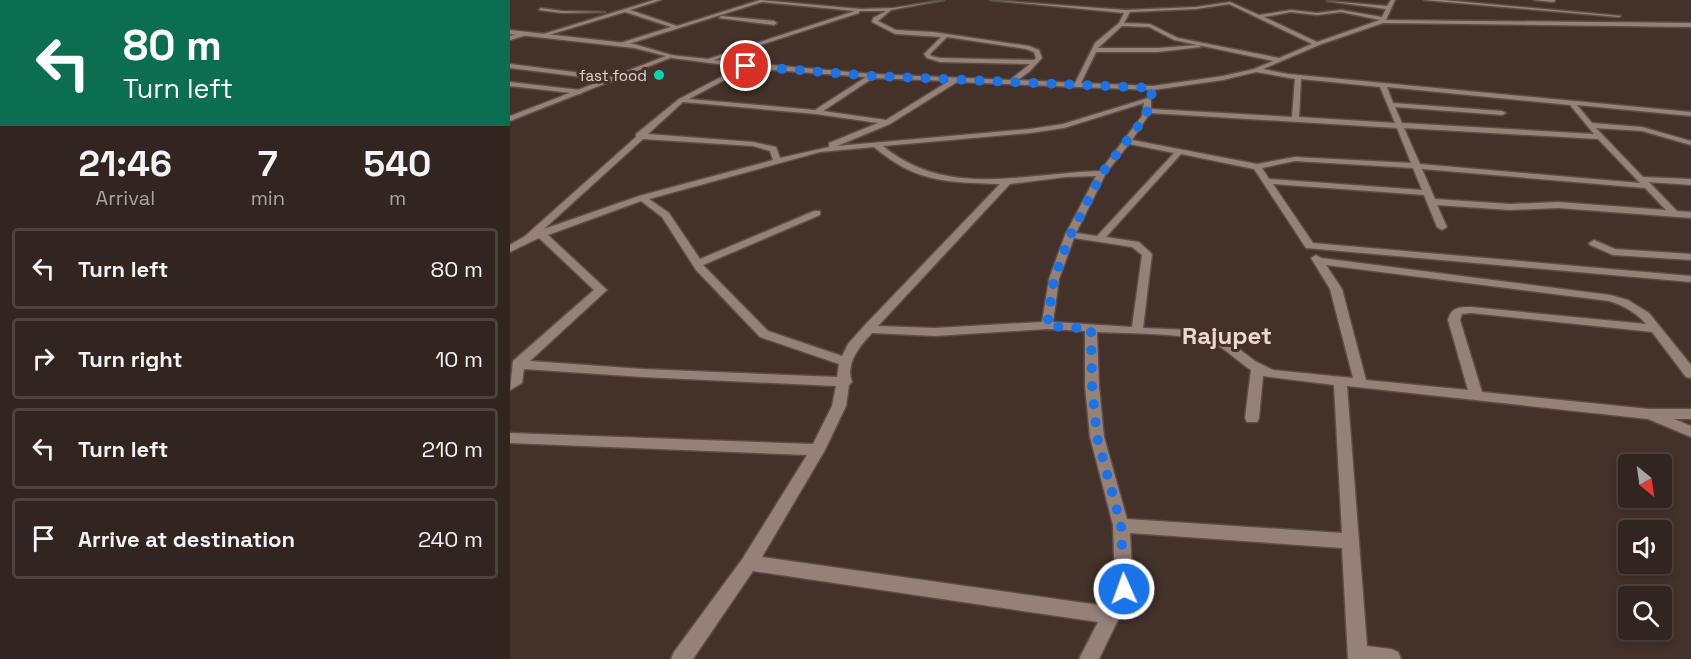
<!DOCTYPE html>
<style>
:root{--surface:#322520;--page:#3d312d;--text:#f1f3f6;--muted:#a8a5a5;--line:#4d423e}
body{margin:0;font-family:"Space Grotesk",sans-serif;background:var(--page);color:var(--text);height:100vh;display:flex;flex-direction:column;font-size:22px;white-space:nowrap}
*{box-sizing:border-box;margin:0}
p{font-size:20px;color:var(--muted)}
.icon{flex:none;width:33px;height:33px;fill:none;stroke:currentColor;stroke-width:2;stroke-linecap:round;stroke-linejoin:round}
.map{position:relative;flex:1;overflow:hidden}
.panel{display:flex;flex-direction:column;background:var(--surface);width:510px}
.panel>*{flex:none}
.hud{background:#0b6e4f;color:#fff;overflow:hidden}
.needle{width:39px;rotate:151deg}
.buttons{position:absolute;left:1108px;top:454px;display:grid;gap:12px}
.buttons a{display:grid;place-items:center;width:54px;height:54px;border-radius:6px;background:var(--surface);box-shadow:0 3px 9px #0003,0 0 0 2px var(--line);font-size:30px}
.pin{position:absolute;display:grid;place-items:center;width:51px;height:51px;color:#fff;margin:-26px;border:3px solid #fff;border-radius:50%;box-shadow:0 2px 6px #0007}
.me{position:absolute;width:66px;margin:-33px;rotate:358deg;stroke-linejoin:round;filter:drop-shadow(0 0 4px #0008)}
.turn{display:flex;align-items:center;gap:21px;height:126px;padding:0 24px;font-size:27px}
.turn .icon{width:78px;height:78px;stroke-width:2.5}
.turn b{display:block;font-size:42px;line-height:51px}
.eta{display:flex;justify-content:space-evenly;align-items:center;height:102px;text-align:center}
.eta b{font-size:36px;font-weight:800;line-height:42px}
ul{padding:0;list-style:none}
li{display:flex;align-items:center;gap:18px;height:81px;margin:0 12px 9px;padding:0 12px;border:3px solid var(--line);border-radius:6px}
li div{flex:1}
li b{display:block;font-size:22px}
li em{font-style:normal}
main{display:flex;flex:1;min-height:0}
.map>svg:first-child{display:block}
</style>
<main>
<section class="panel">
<div class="hud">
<div class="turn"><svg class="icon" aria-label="left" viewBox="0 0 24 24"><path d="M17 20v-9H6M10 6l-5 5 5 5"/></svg><div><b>80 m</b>Turn left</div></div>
</div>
<div class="eta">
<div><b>21:46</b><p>Arrival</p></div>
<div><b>7</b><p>min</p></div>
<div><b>540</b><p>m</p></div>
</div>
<ul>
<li><svg class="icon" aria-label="left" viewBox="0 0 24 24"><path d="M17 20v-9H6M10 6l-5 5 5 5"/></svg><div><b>Turn left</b></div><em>80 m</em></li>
<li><svg class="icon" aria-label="right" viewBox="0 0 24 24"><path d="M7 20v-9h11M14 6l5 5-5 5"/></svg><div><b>Turn right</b></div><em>10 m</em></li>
<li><svg class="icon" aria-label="left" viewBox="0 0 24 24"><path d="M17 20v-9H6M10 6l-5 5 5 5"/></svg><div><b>Turn left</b></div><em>210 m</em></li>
<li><svg class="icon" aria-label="arrive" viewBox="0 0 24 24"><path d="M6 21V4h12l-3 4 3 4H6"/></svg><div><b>Arrive at destination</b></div><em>240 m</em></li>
</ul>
</section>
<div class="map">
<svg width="1181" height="659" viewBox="0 0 1181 659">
<rect width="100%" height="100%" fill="#43312a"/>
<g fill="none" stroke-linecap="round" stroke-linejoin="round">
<!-- minor casing -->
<g stroke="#5c4d47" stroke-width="3">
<g id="minor">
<path d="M 144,0 L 151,0 L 120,10 L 167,26 L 250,0 L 351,9 L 383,8 L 434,0 L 381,10 L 368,21 L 386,30 L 423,32 L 519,46 L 529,50 L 532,58 L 520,71 L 508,80 L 565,83 L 585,43 L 609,23 L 614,13 L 480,0 L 616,10 L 686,7 L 720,2 L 749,15 L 781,10 L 807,13 L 831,10 L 872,17 L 876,9 L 817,1 L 877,6 L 881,0 L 885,0 L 876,20 L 1181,23 L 1181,27 L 873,23 L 809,45 L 753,69 L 778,74 L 1181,112 L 1181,116 L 1067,105 L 1082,123 L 1132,127 L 1181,141 L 1181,145 L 1132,131 L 1086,128 L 1133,177 L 1181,179 L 1181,185 L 1139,182 L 1167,211 L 1181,212 L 1181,218 L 1048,208 L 1000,210 L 927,205 L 937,227 L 932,230 L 927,227 L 914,195 L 763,184 L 803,243 L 1181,276 L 1181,282 L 796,248 L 744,169 L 671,154 L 596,237 L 629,242 L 642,254 L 633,328 L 680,330 L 705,335 L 721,343 L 745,361 L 763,370 L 843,378 L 820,289 L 801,258 L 806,255 L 811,258 L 1100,295 L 1118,300 L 1139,313 L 1181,365 L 1181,378 L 1176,377 L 1142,332 L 961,313 L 952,314 L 950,320 L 972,392 L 1139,409 L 1181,409 L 1181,419 L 1164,419 L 1181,426 L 1181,437 L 1138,419 L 837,386 L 857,646 L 881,649 L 888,652 L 891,659 L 838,659 L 832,548 L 620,533 L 623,589 L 589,659 L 569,659 L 588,622 L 243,571 L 183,659 L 161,659 L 164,652 L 233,558 L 297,455 L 0,443 L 0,433 L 303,444 L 322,406 L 326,386 L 133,377 L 14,369 L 12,383 L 0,390 L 3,361 L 84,290 L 29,238 L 0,252 L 0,245 L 15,236 L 126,137 L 126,134 L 169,99 L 230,67 L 162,58 L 160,55 L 198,59 L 345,11 L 252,2 L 112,46 L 110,43 L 161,27 L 115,12 L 32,37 L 27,36 ZM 719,4 L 802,44 L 769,58 L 668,38 L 640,24 L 614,23 L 620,12 L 686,9 ZM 349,11 L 376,11 L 363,18 L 362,22 L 385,34 L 431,37 L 414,54 L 417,58 L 430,62 L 520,64 L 500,80 L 362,74 L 204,60 L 349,13 ZM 781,12 L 807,15 L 831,12 L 870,20 L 807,42 L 754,17 ZM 612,26 L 639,27 L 664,40 L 763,61 L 744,69 L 713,76 L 643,86 L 571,83 L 586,52 L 648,52 L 691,47 L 688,45 L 648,48 L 588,48 ZM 437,37 L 516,49 L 524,52 L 526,58 L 524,60 L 430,58 L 421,56 L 420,54 ZM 237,68 L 356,77 L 305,110 L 179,99 ZM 746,72 L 785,79 L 782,117 L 641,109 L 641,100 L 638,98 L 553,124 L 520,129 L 327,146 L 380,124 L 447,82 L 643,90 L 713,80 ZM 363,78 L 439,81 L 376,120 L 313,111 ZM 791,79 L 870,87 L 885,123 L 789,117 ZM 877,87 L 1060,105 L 1084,134 L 892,123 L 885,107 L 992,115 L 996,113 L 992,111 L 883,103 ZM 173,102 L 306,114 L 368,123 L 319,143 L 319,147 L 270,158 L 266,147 L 243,142 L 138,134 ZM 634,103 L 632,116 L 590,171 C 514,173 437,199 373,146 L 520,133 L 554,128 ZM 640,113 L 887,128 L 901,163 L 785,157 L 747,164 L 622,140 ZM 894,128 L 1088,139 L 1130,183 L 910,164 ZM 133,139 L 243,146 L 260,151 L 263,160 L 129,196 L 34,229 ZM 619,144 L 664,153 L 587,236 L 566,233 L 596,173 ZM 364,147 C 406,183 437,182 490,184 L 354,326 L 338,344 L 332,356 L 258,331 L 193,265 L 310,215 L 310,211 L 304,211 L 190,259 L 159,213 L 139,199 L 310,152 ZM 785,161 L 903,168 L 912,190 L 759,179 L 752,168 ZM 912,169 L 1135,188 L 1156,210 L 1048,202 L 1000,204 L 925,199 ZM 586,176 L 555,235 L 539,279 L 532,322 L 425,328 L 368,326 L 500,184 L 556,177 ZM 131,201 L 152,217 L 186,270 L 250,337 L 329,364 L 327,377 L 133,369 L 20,361 L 97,290 L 38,235 ZM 564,238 L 622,247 L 632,255 L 622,327 L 543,322 L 549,279 ZM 816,265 L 1099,301 C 1113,305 1127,313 1136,324 L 961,307 C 950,307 941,307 938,320 L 958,390 L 856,380 L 832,289 ZM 537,329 L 575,331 L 575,386 L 580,437 L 603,525 L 605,588 L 596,606 L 252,557 L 315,450 L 336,406 L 339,385 L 342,382 C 335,363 350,346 362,333 L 425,336 ZM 587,332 C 619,334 680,332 707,345 C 719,352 729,362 741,370 L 735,418 L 737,422 L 747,422 L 749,418 L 753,376 L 824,385 L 832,533 L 617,519 L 594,437 L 589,386 Z"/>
<path d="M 914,0 L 933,0 L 1111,16 L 1109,17 Z"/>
<path d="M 1024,0 L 1045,0 L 1045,1 L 1043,2 Z"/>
<path d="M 31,8 L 52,11 L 95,12 L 52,13 L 29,10 Z"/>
<path d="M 211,16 L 264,21 L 267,23 L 264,25 L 209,18 Z"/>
<path d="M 15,32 L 17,35 L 0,40 L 0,36 Z"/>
<path d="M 0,64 L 104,77 L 107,79 L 104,81 L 0,68 Z"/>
<path d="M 0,82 L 70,90 L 73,92 L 70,94 L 0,86 Z"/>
<path d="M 1084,240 L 1105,249 L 1181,254 L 1181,260 L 1103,255 L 1080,245 L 1079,243 Z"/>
</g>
</g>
<!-- tertiary casing -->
<g stroke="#5c4d47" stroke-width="3">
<path id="tertiary" d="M 0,30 L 124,44 L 165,56 L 0,121 L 0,116 L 156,56 L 124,48 L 0,34 Z"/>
</g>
<!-- minor -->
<use href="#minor" fill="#968178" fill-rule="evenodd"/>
<!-- tertiary -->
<use href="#tertiary" fill="#968178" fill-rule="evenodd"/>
</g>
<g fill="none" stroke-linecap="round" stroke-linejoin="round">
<!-- route -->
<path stroke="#1a73e8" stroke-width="10" stroke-dasharray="0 18" d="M 236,66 L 362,76 L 643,88 L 636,116 L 592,173 L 560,236 L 544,279 L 537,326 L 581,329 L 582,386 L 587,437 L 611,525 L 614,589"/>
</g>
<!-- markers -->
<circle fill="#0cd5b5" stroke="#43312a" stroke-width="2" cx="149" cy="75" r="6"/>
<g text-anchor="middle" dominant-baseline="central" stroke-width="6" stroke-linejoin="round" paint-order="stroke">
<!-- far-poi labels -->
<g font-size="15" fill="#e0d4d0" stroke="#43312a" text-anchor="end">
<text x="137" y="75">fast food</text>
</g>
<!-- district labels -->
<g font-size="24" font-weight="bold" fill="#eed7cd" stroke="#43312a">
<text x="717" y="335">Rajupet</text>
</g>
</g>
</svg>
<div class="buttons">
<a><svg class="needle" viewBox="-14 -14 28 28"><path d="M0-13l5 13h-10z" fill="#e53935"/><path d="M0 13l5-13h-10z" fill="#a8a5a5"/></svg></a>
<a><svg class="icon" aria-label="sound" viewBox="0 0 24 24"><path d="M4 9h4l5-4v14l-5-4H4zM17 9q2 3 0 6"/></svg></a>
<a><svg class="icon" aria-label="search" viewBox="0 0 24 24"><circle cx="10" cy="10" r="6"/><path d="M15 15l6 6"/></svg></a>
</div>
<div class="pin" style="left:236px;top:66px;background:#d93025"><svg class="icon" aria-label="arrive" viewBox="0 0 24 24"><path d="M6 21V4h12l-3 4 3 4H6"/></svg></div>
<svg class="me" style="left:614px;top:589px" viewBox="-20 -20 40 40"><circle r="17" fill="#1a73e8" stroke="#fff" stroke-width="3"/><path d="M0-11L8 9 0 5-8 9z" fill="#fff"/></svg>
</div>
</main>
